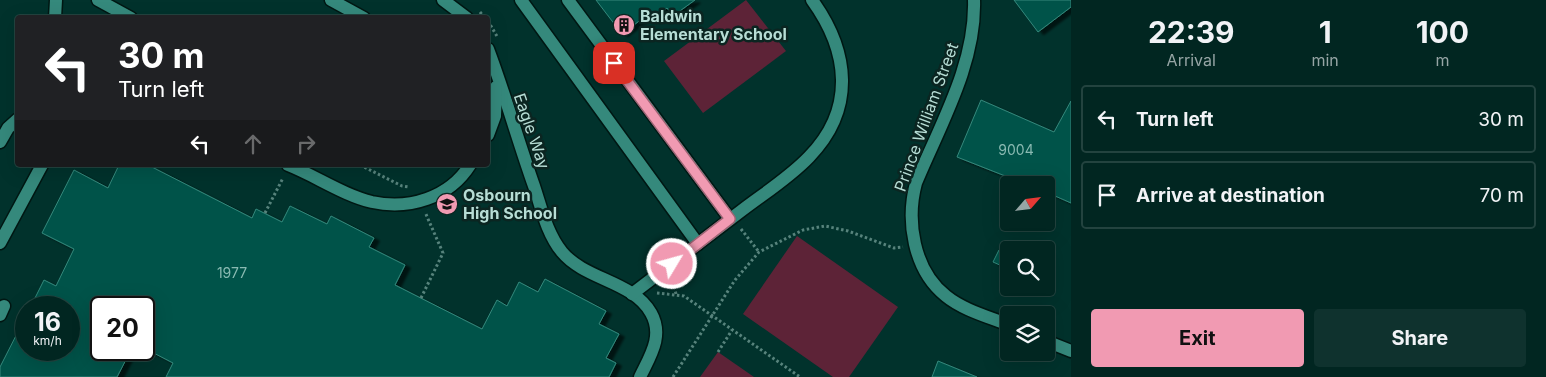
<!DOCTYPE html>
<style>
:root{--surface:#012621;--page:#0f322e;--text:#f1f3f6;--muted:#96a5a5;--line:#23433f;--accent:#f19ab2}
body{margin:0;font-family:Inter,sans-serif;background:var(--page);color:var(--text);height:100vh;display:flex;flex-direction:column;font-size:19px;white-space:nowrap}
*{box-sizing:border-box;margin:0}
p{font-size:16px;color:var(--muted)}
.icon{flex:none;width:28px;height:28px;fill:none;stroke:currentColor;stroke-width:2;stroke-linecap:round;stroke-linejoin:round}
.map{position:relative;flex:1;overflow:hidden}
.panel{display:flex;flex-direction:column;background:var(--surface);width:475px}
.panel>*{flex:none}
.hud{position:absolute;left:15px;top:15px;width:475px;height:152px;border-radius:5px;box-shadow:0 5px 20px #0002,0 0 0 1px var(--line);background:#202124;color:#fff;overflow:hidden}
.needle{width:32px;rotate:62deg}
.buttons{position:absolute;left:1000px;top:176px;display:grid;gap:10px}
.buttons a{display:grid;place-items:center;width:55px;height:55px;border-radius:5px;background:var(--surface);box-shadow:0 5px 20px #0002,0 0 0 1px var(--line);font-size:25px}
.speed{position:absolute;left:15px;top:296px;display:flex;gap:10px;font-size:25px;font-weight:700;text-align:center}
.speed>*{display:grid;place-content:center;width:65px;height:65px;border-radius:50%;background:var(--surface);box-shadow:0 5px 20px #0002,0 0 0 1px var(--line);line-height:1}
.speed small{font-size:12px;font-weight:400}
.speed .limit{border:2px solid #111;border-radius:8px;background:#fff;color:#111}
.pin{position:absolute;display:grid;place-items:center;width:42px;height:42px;color:#fff;margin:-21px;border-radius:10px;box-shadow:0 2px 8px #0006}
.me{position:absolute;width:55px;margin:-28px;rotate:53deg;stroke-linejoin:round;filter:drop-shadow(0 0 4px #0008)}
.turn{display:flex;align-items:center;gap:18px;height:105px;padding:0 20px;font-size:22px}
.turn .icon{width:65px;height:65px;stroke-width:2.5}
.turn b{display:block;font-size:35px;line-height:42px}
.lanes{display:flex;align-items:center;height:48px;padding:0 20px;background:#0003;justify-content:center;gap:25px;direction:ltr}
.lanes .off{opacity:.35}
.eta{display:flex;justify-content:space-evenly;align-items:center;height:85px;text-align:center}
.eta b{font-size:30px;font-weight:700;line-height:35px}
.button{display:flex;gap:10px;margin-top:auto;padding:10px 20px}
.button a{flex:1;height:58px;border-radius:5px;background:var(--accent);color:#111;font-size:20px;font-weight:700;line-height:58px;text-align:center}
.button a+a{background:var(--page);color:var(--text)}
ul{padding:0;list-style:none}
li{display:flex;align-items:center;gap:15px;height:68px;margin:0 10px 8px;padding:0 10px;border:2px solid var(--line);border-radius:5px}
li div{flex:1}
li b{display:block;font-size:19px}
li em{font-style:normal}
main{display:flex;flex:1;min-height:0}
.map>svg:first-child{display:block}
</style>
<main>
<div class="map">
<svg width="1071" height="377" viewBox="0 0 1071 377">
<defs>
<filter id="shadow"><feDropShadow dx="5.5" dy="3" stdDeviation="1" flood-color="#0009"/></filter>
</defs>
<rect width="100%" height="100%" fill="#01322c"/>
<!-- green -->
<g fill="#5d2337">
<path d="M 746,0 L 786,51 L 703,113 L 664,61 Z"/>
<path d="M 797,236 L 898,307 L 849,377 L 833,377 L 743,314 Z"/>
<path d="M 718,352 L 754,377 L 700,377 Z"/>
</g>
<!-- building -->
<g fill="#00534a" stroke="#35897c" filter="url(#shadow)">
<path d="M 596,0 L 695,0 L 673,16 L 667,8 L 655,17 L 651,12 L 622,34 Z"/>
<path d="M 1014,0 L 1071,0 L 1071,7 L 1038,32 Z"/>
<path d="M 981,100 L 1054,132 L 1071,101 L 1071,203 L 1046,192 L 1046,185 L 1028,185 L 957,157 Z"/>
<path d="M 119,165 L 148,165 L 252,218 L 256,209 L 282,222 L 290,206 L 327,224 L 331,216 L 374,238 L 369,247 L 405,265 L 395,285 L 482,329 L 497,300 L 507,306 L 519,282 L 538,292 L 545,279 L 606,311 L 599,324 L 619,334 L 606,358 L 616,363 L 609,377 L 166,377 L 173,363 L 144,348 L 144,308 L 101,308 L 101,350 L 131,350 L 117,377 L 0,377 L 0,367 L 26,316 L 26,350 L 69,350 L 69,308 L 30,308 L 44,280 L 56,286 L 74,249 L 42,233 L 74,170 L 108,188 Z"/>
<path d="M 999,250 L 1009,255 L 1009,269 L 993,262 Z"/>
<path d="M 938,361 L 977,377 L 932,377 Z"/>
</g>
<g fill="none" stroke-linecap="round" stroke-linejoin="round">
<!-- minor casing -->
<g stroke="#001713" stroke-width="15">
<g id="minor">
<path d="M 98,0 L 131,18"/>
<path d="M 331,0 L 364,18"/>
<path d="M 443,0 L 467,18"/>
<path d="M 521,0 L 698,244"/>
<path d="M 568,0 L 730,219"/>
<path d="M 974,0 C 976,64 940,125 916,183 C 906,220 913,270 946,296 C 963,310 989,317 1009,325"/>
<path d="M 55,18 L 56,0"/>
<path d="M 488,49 C 505,94 518,141 534,186 C 541,207 547,234 562,252 C 585,280 633,281 651,313 C 664,336 650,356 640,377"/>
<path d="M 488,135 L 495,116 L 496,87"/>
<path d="M 0,142 L 8,128 L 18,119"/>
<path d="M 288,165 C 316,176 343,195 372,202 C 409,210 449,198 470,165"/>
<path d="M 0,243 L 42,165"/>
<path d="M 632,294 C 668,267 704,239 741,211 C 763,194 789,178 809,157 C 856,109 849,51 812,0"/>
<path d="M 0,315 L 4,306"/>
<path d="M 1046,341 L 1071,351"/>
</g>
</g>
<!-- path -->
<g stroke="#57837c" stroke-width="3" stroke-dasharray="2.5 2.5" stroke-linecap="butt">
<path d="M 480,12 L 485,18"/>
<path d="M 488,21 L 498,38"/>
<path d="M 360,165 L 402,186 L 409,187"/>
<path d="M 265,213 L 283,178"/>
<path d="M 741,229 L 759,252"/>
<path d="M 657,293 L 684,296 L 800,377"/>
<path d="M 676,294 L 674,286 L 681,277"/>
<path d="M 421,298 L 443,253 L 425,212"/>
<path d="M 718,352 L 732,330"/>
<path d="M 673,377 L 735,280 L 759,252 L 803,230 L 825,226 L 848,231 L 894,248 L 903,247"/>
</g>
<!-- minor -->
<use href="#minor" stroke="#35897c" stroke-width="12"/>
</g>
<g fill="none" stroke-linecap="round" stroke-linejoin="round">
<!-- route casing -->
<g stroke="#9d6474" stroke-width="12">
<path id="route" d="M 614,63 L 730,219 L 672,264"/>
</g>
<!-- route -->
<use href="#route" stroke="#f19ab2" stroke-width="9"/>
</g>
<!-- icons -->
<defs>
<g id="building-disc" transform="scale(1.125)"><circle r="9.5" fill="#f19ab2" stroke="#0b2521"/><path d="M-4-6H4V6H1V3H-1V6H-4ZM-2.5-4.3h1.7v1.8h-1.7ZM.8-4.3h1.7v1.8H.8ZM-2.5-1h1.7V.8h-1.7ZM.8-1h1.7V.8H.8Z" fill="#111"/></g>
<g id="school-disc" transform="scale(1.125)"><circle r="9.5" fill="#f19ab2" stroke="#0b2521"/><path d="M0-5L7-2L0 1L-7-2ZM-4 1L0 2.5L4 1V4Q0 6-4 4Z" fill="#111"/></g>
</defs>
<g fill-rule="evenodd">
<use href="#building-disc" x="624" y="25"/>
<use href="#school-disc" x="447" y="204"/>
</g>
<g text-anchor="middle" dominant-baseline="central" stroke-width="5" stroke-linejoin="round" paint-order="stroke">
<!-- number labels -->
<g font-size="14" fill="#89bab2">
<text x="1016" y="149">9004</text>
<text x="232" y="272">1977</text>
</g>
<!-- poi labels -->
<g font-size="16" font-weight="bold" fill="#b7ddd5" stroke="#0b2521" text-anchor="start">
<text x="640" y="16">Baldwin<tspan x="640" dy="18">Elementary School</tspan></text>
<text x="463" y="195">Osbourn<tspan x="463" dy="18">High School</tspan></text>
</g>
<!-- street labels -->
<g font-size="16" fill="#b7ddd5" stroke="#0b2521">
<text transform="translate(926 117) rotate(-70)">Prince William Street</text>
<text transform="translate(532 131) rotate(71)">Eagle Way</text>
</g>
</g>
</svg>
<div class="buttons">
<a><svg class="needle" viewBox="-14 -14 28 28"><path d="M0-13l5 13h-10z" fill="#e53935"/><path d="M0 13l5-13h-10z" fill="#96a5a5"/></svg></a>
<a><svg class="icon" aria-label="search" viewBox="0 0 24 24"><circle cx="10" cy="10" r="6"/><path d="M15 15l6 6"/></svg></a>
<a><svg class="icon" aria-label="layers" viewBox="0 0 24 24"><path d="M12 4l9 5-9 5-9-5zM3 14l9 5 9-5"/></svg></a>
</div>
<div class="speed"><div>16<small>km/h</small></div><div class="limit">20</div></div>
<div class="pin" style="left:614px;top:63px;background:#d93025"><svg class="icon" aria-label="arrive" viewBox="0 0 24 24"><path d="M6 21V4h12l-3 4 3 4H6"/></svg></div>
<svg class="me" style="left:672px;top:264px" viewBox="-20 -20 40 40"><circle r="17" fill="#f19ab2" stroke="#fff" stroke-width="3"/><path d="M0-11L8 9 0 5-8 9z" fill="#fff"/></svg>
<div class="hud">
<div class="turn"><svg class="icon" aria-label="left" viewBox="0 0 24 24"><path d="M17 20v-9H6M10 6l-5 5 5 5"/></svg><div><b>30 m</b>Turn left</div></div>
<div class="lanes"><svg class="icon" aria-label="left" viewBox="0 0 24 24"><path d="M17 20v-9H6M10 6l-5 5 5 5"/></svg><svg class="icon off" aria-label="ahead" viewBox="0 0 24 24"><path d="M12 20V5M6 11l6-6 6 6"/></svg><svg class="icon off" aria-label="right" viewBox="0 0 24 24"><path d="M7 20v-9h11M14 6l5 5-5 5"/></svg></div>
</div>
</div>
<section class="panel">
<div class="eta">
<div><b>22:39</b><p>Arrival</p></div>
<div><b>1</b><p>min</p></div>
<div><b>100</b><p>m</p></div>
</div>
<ul>
<li><svg class="icon" aria-label="left" viewBox="0 0 24 24"><path d="M17 20v-9H6M10 6l-5 5 5 5"/></svg><div><b>Turn left</b></div><em>30 m</em></li>
<li><svg class="icon" aria-label="arrive" viewBox="0 0 24 24"><path d="M6 21V4h12l-3 4 3 4H6"/></svg><div><b>Arrive at destination</b></div><em>70 m</em></li>
</ul>
<div class="button"><a>Exit</a><a>Share</a></div>
</section>
</main>
